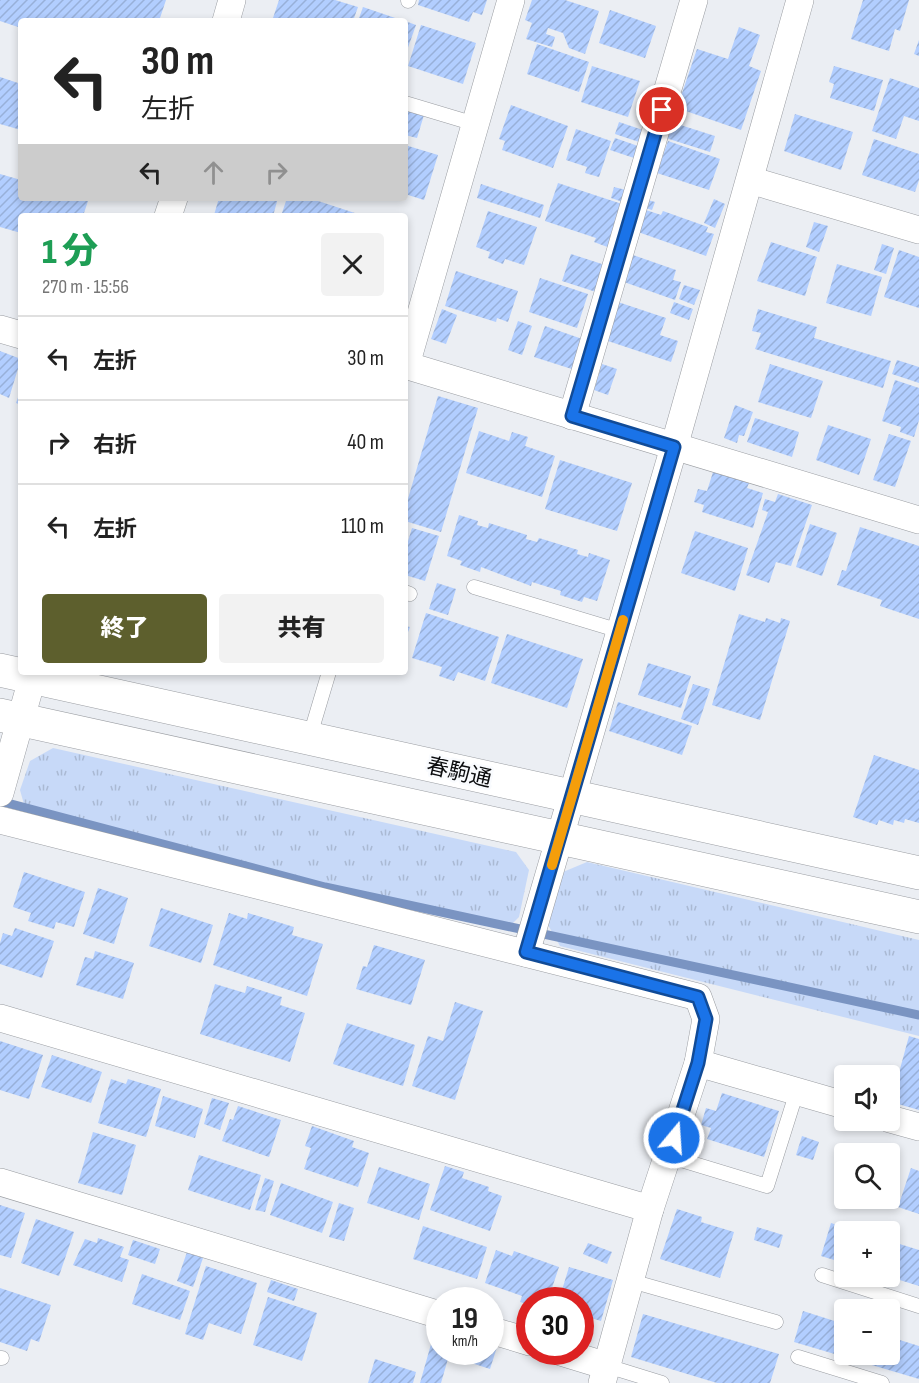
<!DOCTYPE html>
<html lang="ja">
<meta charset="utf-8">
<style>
:root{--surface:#fff;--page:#f2f2f2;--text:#222;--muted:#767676;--line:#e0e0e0;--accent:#5d5f2d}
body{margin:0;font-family:"Sofia Sans Condensed","Noto Sans JP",sans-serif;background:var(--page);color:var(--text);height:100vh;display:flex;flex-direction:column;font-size:22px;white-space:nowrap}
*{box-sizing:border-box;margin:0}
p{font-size:20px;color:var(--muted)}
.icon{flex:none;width:33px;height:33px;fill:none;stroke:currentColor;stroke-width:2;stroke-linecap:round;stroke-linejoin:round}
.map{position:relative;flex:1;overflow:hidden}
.sheet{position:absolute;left:18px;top:213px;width:390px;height:462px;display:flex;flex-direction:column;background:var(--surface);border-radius:6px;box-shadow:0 3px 9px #0003}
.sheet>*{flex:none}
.guide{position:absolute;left:18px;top:18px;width:390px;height:183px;border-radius:6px;box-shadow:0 3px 9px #0003;background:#fff;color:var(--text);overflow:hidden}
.buttons{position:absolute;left:834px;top:1065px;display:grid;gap:12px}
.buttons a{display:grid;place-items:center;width:66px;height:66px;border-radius:6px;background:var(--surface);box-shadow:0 3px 9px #0003;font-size:30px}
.speed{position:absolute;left:426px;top:1287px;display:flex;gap:12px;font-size:30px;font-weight:700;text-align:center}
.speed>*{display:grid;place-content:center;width:78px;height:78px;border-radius:50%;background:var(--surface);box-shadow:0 3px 9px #0003;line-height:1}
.speed small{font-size:15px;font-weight:400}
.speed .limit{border:9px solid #d22;background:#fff;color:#111}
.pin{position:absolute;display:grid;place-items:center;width:51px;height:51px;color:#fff;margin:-26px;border:3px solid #fff;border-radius:50%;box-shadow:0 2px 6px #0007}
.me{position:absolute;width:66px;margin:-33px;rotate:18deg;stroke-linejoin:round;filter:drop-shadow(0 0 4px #0008)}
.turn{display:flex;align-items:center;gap:21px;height:126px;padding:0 24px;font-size:27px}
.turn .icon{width:78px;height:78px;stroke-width:2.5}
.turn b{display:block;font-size:42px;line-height:51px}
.lanes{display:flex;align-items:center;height:57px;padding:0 24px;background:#0003;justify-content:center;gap:30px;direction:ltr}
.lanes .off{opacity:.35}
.round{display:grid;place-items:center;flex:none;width:63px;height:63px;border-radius:6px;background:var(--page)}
.summary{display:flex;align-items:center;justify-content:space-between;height:102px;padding:0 24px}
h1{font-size:36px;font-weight:800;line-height:45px;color:#1e9e55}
.primary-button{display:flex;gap:12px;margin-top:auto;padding:12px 24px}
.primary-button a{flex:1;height:69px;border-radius:6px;background:var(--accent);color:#fff;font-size:24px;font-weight:800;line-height:69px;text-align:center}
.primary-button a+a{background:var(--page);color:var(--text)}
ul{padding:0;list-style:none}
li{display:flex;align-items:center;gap:18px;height:84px;padding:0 24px;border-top:2px solid var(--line)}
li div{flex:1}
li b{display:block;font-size:22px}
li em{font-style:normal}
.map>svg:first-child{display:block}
</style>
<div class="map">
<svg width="919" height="1383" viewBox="0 0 919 1383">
<defs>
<pattern id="park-tufts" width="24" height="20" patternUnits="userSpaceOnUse" patternTransform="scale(1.5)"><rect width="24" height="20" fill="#c7d9f8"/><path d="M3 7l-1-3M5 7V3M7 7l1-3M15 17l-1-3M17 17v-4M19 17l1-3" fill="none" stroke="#aab9d3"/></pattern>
<pattern id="building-hatch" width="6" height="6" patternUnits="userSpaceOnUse" patternTransform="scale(1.5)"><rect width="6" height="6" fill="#b2ceff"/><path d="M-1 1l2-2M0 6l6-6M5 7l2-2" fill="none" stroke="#98b0d9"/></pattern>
</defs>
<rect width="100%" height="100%" fill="#ebeef3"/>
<!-- park -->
<g fill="url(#park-tufts)">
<path d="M 53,748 L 516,852 L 529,870 L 519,917 L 506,930 L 27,815 L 20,790 L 30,761 Z"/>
<path d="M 587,862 L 919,940 L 919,1036 L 560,946 L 548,925 L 563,872 Z"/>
</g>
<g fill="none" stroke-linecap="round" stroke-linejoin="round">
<!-- stream -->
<path stroke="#7a94c2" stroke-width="9" d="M 0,801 L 325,887 L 919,1015"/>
</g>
<!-- building -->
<g fill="url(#building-hatch)">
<path d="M 0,0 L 166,0 L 159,21 L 21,21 L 21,28 L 0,21 Z"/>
<path d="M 279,0 L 335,0 L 358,7 L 353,21 L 272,21 Z"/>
<path d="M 419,0 L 487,0 L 482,15 L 473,12 L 469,22 L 418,5 Z"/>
<path d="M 532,0 L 565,0 L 599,11 L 585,54 L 569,48 L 563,33 L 548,28 L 546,34 L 555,37 L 552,47 L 526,39 L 532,23 L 525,20 Z"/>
<path d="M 863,0 L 909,0 L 900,31 L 895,29 L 889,51 L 851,39 Z"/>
<path d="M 363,7 L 404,21 L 358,21 Z"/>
<path d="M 610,10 L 656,26 L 645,58 L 599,43 Z"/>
<path d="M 405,21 L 416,25 L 405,56 Z"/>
<path d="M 421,25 L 476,43 L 463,84 L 408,66 Z"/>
<path d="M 739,27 L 760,35 L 749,66 L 761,71 L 741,130 L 677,108 L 697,49 L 728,59 Z"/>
<path d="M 919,40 L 919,56 L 914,54 Z"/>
<path d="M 537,44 L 589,62 L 579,92 L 527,74 Z"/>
<path d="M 592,66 L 640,81 L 628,117 L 581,102 Z"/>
<path d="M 834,66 L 883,80 L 874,111 L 830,98 L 834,84 L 829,82 Z"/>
<path d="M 0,77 L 21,84 L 21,130 L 0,124 Z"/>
<path d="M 890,78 L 919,88 L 919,121 L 904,116 L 896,139 L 872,131 Z"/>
<path d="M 511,105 L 568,126 L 553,168 L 502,150 L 505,141 L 499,139 Z"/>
<path d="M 405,110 L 424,115 L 417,138 L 405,135 Z"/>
<path d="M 795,114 L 853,132 L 841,170 L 784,151 Z"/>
<path d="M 619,122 L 643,130 L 639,142 L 615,134 Z"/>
<path d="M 671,122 L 715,136 L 710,152 L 666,138 Z"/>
<path d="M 576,129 L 611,141 L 599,177 L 585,173 L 587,167 L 566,160 Z"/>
<path d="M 615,138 L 638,146 L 634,158 L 610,150 Z"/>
<path d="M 874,139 L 919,154 L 919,180 L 915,192 L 862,175 Z"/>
<path d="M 668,141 L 720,159 L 709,190 L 657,173 Z"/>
<path d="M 405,145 L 438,155 L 424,200 L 405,194 Z"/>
<path d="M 0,174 L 21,180 L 21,198 L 78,198 L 88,201 L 83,216 L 21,216 L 21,233 L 0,227 Z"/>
<path d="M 558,183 L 625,205 L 610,248 L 594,242 L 596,238 L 545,221 Z"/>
<path d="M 481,184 L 544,205 L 540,218 L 477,198 Z"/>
<path d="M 614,187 L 626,190 L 623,202 L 611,198 Z"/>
<path d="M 219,198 L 278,198 L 273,216 L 218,216 L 214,215 Z"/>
<path d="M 287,198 L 309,198 L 364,216 L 281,216 Z"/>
<path d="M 714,199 L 725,204 L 715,228 L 704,223 Z"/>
<path d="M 648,200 L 655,202 L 652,210 L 645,208 Z"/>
<path d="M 646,210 L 661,215 L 663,211 L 708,227 L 706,232 L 714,234 L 706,256 L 638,232 Z"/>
<path d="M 488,211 L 537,227 L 524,265 L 505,259 L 503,264 L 488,258 L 490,252 L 476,247 Z"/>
<path d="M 814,222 L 828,226 L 819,252 L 806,247 Z"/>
<path d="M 771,242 L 817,257 L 805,296 L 757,281 Z"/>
<path d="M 882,244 L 894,248 L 886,274 L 874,270 Z"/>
<path d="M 899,250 L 919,257 L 919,308 L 884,297 Z"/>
<path d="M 571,254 L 605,265 L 596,292 L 562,281 Z"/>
<path d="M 633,255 L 676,270 L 673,280 L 681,282 L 675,300 L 624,282 Z"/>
<path d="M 837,264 L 882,277 L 871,316 L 826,303 Z"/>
<path d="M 456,271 L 518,291 L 508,322 L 497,318 L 496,322 L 445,306 Z"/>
<path d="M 540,278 L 588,294 L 577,328 L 529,312 Z"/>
<path d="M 684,285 L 700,290 L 694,305 L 679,299 Z"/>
<path d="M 618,302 L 666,318 L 660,335 L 678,341 L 671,362 L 605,340 Z"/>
<path d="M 674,302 L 693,309 L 689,320 L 670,313 Z"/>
<path d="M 442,309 L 457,315 L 446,344 L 431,339 Z"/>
<path d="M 758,309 L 817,327 L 814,338 L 891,361 L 883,388 L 755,349 L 761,333 L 752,331 Z"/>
<path d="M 518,321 L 532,326 L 522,355 L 508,350 Z"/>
<path d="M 545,326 L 588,341 L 578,371 L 534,357 Z"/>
<path d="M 0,351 L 21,359 L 9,398 L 0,394 Z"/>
<path d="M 897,360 L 919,367 L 919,383 L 892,374 Z"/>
<path d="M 602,364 L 617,369 L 608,395 L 594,390 Z"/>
<path d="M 770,364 L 823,381 L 811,418 L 758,402 Z"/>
<path d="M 895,380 L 919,388 L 919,420 L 914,437 L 900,432 L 901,427 L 882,421 Z"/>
<path d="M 21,389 L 21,405 L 16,403 Z"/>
<path d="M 438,396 L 478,408 L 441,532 L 405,521 L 405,509 Z"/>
<path d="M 735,405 L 753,412 L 744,436 L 739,435 L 737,443 L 724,438 Z"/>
<path d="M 755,418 L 799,432 L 792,457 L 747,442 Z"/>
<path d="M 828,425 L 871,439 L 859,475 L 816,460 Z"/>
<path d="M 479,431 L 509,441 L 512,432 L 528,437 L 525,446 L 555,456 L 542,497 L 466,473 Z"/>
<path d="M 889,434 L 911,441 L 895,487 L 873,480 Z"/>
<path d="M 560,460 L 632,483 L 617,531 L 545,509 Z"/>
<path d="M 713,472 L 749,483 L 747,488 L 763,493 L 753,528 L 702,512 L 704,505 L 694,502 L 698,489 L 707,491 Z"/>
<path d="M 778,494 L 812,505 L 791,566 L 776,562 L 769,583 L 746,575 L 768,512 L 762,510 L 765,499 L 775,502 Z"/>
<path d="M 459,515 L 478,521 L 477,525 L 488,528 L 489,523 L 527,535 L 526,539 L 537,542 L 539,538 L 578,550 L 577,554 L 588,557 L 589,553 L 610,560 L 597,601 L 584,597 L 582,602 L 560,595 L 561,591 L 532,582 L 531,586 L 481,567 L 480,572 L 460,565 L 462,561 L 447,556 Z"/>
<path d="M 810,524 L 837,533 L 822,576 L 796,567 Z"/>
<path d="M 860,527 L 919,546 L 919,619 L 880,606 L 882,600 L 837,585 L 842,570 L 846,571 Z"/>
<path d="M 412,528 L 439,536 L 425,581 L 405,575 L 405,551 Z"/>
<path d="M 695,531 L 748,548 L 735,591 L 681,573 Z"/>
<path d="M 437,583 L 456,589 L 448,615 L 429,609 Z"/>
<path d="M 426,613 L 499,637 L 485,681 L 458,672 L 454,681 L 439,676 L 442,667 L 412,658 Z"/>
<path d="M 739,614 L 765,622 L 766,618 L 780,623 L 781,618 L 790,621 L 760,720 L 712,705 Z"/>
<path d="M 405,626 L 410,627 L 405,640 Z"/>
<path d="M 507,634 L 583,659 L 567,708 L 491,683 Z"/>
<path d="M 648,663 L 691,676 L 681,708 L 638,695 Z"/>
<path d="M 693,684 L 710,689 L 698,725 L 681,719 Z"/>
<path d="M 618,702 L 692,726 L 682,755 L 609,731 Z"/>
<path d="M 874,755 L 919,770 L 919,823 L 905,819 L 904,823 L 894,820 L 893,825 L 879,820 L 877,825 L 853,817 Z"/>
<path d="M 24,872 L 85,892 L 74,927 L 56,922 L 54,929 L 28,921 L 31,913 L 13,907 Z"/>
<path d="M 98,888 L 128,898 L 114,944 L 83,934 Z"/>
<path d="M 161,908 L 213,925 L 201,963 L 149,946 Z"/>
<path d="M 229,913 L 247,919 L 248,913 L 294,927 L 292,935 L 323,944 L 307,996 L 213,965 Z"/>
<path d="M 15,928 L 54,941 L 42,978 L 0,964 L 0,943 L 3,933 L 12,936 Z"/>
<path d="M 374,945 L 425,960 L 411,1005 L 356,989 L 363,966 L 367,967 Z"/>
<path d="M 95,951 L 134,963 L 123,999 L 76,985 L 85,957 L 93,959 Z"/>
<path d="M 215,984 L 245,993 L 247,986 L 282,997 L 280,1005 L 305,1013 L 290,1062 L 200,1034 Z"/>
<path d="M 455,1002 L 483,1011 L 455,1100 L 412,1086 L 428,1036 L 443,1041 Z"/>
<path d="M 347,1023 L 415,1045 L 403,1086 L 333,1064 Z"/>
<path d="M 909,1036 L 919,1039 L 919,1110 L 891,1102 Z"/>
<path d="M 0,1041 L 43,1055 L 29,1099 L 0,1090 Z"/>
<path d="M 52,1055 L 102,1072 L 91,1103 L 41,1087 Z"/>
<path d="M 111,1079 L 126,1084 L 128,1079 L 161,1089 L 146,1137 L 98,1123 Z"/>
<path d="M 722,1093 L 779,1111 L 764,1157 L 707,1139 L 711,1128 L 701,1125 L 706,1108 L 716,1111 Z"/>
<path d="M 163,1096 L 203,1109 L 195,1138 L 155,1126 Z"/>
<path d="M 212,1098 L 229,1103 L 220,1130 L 204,1124 Z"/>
<path d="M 238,1106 L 281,1120 L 269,1157 L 222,1141 L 230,1119 L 233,1120 Z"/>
<path d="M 312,1126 L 354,1141 L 352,1147 L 369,1153 L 358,1187 L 304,1169 L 311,1148 L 305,1146 Z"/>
<path d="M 93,1132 L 136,1145 L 122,1195 L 78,1183 Z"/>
<path d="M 802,1136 L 819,1142 L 813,1160 L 796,1155 Z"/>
<path d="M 844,1143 L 874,1153 L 844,1154 L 844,1191 L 836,1188 L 843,1167 L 837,1164 Z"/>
<path d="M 199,1155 L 261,1175 L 250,1210 L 188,1190 Z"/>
<path d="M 445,1166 L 464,1172 L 462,1178 L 489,1187 L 488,1191 L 502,1196 L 490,1231 L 430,1210 Z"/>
<path d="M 379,1167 L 430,1184 L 419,1220 L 367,1203 Z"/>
<path d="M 911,1168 L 919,1171 L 919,1214 L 898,1207 Z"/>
<path d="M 265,1178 L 274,1181 L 265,1212 L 255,1210 Z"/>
<path d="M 281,1183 L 333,1202 L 322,1233 L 270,1215 Z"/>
<path d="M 339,1203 L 354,1208 L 344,1241 L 329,1237 Z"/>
<path d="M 0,1205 L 25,1213 L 11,1258 L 0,1255 Z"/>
<path d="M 677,1209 L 702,1217 L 701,1222 L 734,1232 L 720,1278 L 660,1259 Z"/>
<path d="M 36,1219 L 74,1232 L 59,1276 L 21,1263 Z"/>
<path d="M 831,1223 L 857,1231 L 844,1232 L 844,1263 L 821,1256 Z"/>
<path d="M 423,1226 L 487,1247 L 477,1279 L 413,1259 Z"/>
<path d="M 757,1227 L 783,1235 L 779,1248 L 754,1240 Z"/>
<path d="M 98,1238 L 124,1247 L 120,1257 L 129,1260 L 122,1282 L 73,1265 L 85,1239 L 97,1243 Z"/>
<path d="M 133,1240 L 160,1249 L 155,1264 L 128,1255 Z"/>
<path d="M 890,1241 L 919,1250 L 919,1286 L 890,1277 Z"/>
<path d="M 588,1243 L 612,1252 L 607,1264 L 583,1254 Z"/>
<path d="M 496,1250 L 512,1256 L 514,1251 L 559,1267 L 548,1300 L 530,1300 L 530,1305 L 520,1302 L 522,1296 L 485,1283 Z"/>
<path d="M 187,1252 L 203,1258 L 193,1287 L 177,1281 Z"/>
<path d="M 206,1266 L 257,1283 L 241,1334 L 209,1323 L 203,1340 L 185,1334 Z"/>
<path d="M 569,1267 L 613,1280 L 601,1321 L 581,1315 L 583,1308 L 580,1307 L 580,1300 L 559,1300 Z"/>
<path d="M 142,1274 L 190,1291 L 180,1320 L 132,1304 Z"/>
<path d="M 271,1280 L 298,1289 L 294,1301 L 267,1292 Z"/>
<path d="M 0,1288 L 51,1305 L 39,1342 L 31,1339 L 27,1351 L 0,1342 Z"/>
<path d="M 268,1297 L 317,1313 L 302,1361 L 253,1345 Z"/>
<path d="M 803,1311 L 844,1324 L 844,1354 L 890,1354 L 890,1337 L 919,1346 L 919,1379 L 794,1342 Z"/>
<path d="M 643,1314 L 779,1354 L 770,1383 L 717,1383 L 631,1357 Z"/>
<path d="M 435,1330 L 440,1332 L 440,1352 L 450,1352 L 441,1383 L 420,1383 Z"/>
<path d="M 490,1342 L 498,1344 L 490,1369 L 453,1357 L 455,1352 L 490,1352 Z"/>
<path d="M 375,1359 L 416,1372 L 413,1383 L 368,1383 Z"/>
</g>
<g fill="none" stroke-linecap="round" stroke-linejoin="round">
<!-- lane casing -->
<g stroke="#9a9da2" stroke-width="15">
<g id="lane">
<path d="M 408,1 L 409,0"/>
<path d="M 405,103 L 475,124"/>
<path d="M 474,587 L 620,631"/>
<path d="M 405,592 L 410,594"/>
<path d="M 309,739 L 329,672"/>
<path d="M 668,1156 L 767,1186 L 797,1091"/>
<path d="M 822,1275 L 919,1306"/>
<path d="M 631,1281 L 776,1322"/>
<path d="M 798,1357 L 882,1383"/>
<path d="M 0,1358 L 2,1358"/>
<path d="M 607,1366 L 662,1383"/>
</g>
</g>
<!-- street casing -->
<g stroke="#9a9da2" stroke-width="28">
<g id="street">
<path d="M 226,21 L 232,0"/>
<path d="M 750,180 L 919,230"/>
<path d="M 168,216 L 174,198"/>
<path d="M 0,329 L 21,335"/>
<path d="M 405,365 L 919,520"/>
<path d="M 406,365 L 511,0"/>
<path d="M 572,416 L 694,0"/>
<path d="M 0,793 L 34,672"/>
<path d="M 0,820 L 698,997 L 706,1019 L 698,1063 L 650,1209 L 602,1383"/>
<path d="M 526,953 L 674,447 L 800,0"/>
<path d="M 0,1018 L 650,1209"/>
<path d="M 698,1063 L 844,1105"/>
<path d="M 890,1119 L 919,1127"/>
<path d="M 0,1182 L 440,1315"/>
<path d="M 490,1330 L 530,1342"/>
<path d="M 561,1352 L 607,1366"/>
</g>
</g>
<!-- secondary casing -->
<g stroke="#9a9da2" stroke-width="34">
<g id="secondary">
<path d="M 0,670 L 919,873"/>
<path d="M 0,715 L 919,917"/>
</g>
</g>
<!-- lane -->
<use href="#lane" stroke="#fff" stroke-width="14"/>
<!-- street -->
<use href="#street" stroke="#fff" stroke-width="27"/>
<!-- secondary -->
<use href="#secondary" stroke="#fff" stroke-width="33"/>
</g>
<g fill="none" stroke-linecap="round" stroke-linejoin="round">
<!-- route casing -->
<g stroke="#114b97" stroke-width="15">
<path id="route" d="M 662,110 L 572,416 L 674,447 L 526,952 L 698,997 L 706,1019 L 698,1063 L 674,1138"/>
</g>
<!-- route -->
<use href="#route" stroke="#1a73e8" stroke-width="10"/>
<!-- slow -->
<path stroke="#f59e0b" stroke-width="10" d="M 552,865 L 623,620"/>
</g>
<g text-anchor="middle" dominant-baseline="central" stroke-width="5" stroke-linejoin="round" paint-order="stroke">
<!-- street labels -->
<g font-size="22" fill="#0c0d0f" stroke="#f9fbfe">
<text transform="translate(459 773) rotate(13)">春駒通</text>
</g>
</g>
</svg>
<div class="buttons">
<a><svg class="icon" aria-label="sound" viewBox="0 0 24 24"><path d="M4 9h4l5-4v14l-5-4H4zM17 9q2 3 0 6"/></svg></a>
<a><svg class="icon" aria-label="search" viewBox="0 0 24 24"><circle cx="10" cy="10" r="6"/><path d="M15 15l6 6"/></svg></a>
<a>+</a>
<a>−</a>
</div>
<div class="speed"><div>19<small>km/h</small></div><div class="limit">30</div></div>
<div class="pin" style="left:662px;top:110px;background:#d93025"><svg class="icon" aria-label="arrive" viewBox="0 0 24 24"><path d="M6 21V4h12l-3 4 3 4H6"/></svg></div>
<svg class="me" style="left:674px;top:1138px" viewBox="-20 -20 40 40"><circle r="17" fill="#1a73e8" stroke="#fff" stroke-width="3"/><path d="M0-11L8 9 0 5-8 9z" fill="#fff"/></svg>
<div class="guide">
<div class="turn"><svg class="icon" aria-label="left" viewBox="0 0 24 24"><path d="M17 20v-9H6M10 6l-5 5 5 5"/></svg><div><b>30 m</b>左折</div></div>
<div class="lanes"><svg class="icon" aria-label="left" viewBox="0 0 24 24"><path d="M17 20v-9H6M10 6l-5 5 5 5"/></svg><svg class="icon off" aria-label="ahead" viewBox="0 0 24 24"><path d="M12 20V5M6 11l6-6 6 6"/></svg><svg class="icon off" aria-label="right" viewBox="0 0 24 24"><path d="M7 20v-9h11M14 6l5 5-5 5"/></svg></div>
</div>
<section class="sheet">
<div class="summary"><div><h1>1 分</h1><p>270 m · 15:56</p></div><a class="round"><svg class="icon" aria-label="close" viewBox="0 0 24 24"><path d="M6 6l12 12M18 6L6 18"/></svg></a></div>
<ul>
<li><svg class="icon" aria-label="left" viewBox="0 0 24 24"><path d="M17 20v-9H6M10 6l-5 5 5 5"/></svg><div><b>左折</b></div><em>30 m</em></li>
<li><svg class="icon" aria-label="right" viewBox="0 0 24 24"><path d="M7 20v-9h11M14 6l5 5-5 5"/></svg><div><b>右折</b></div><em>40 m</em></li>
<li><svg class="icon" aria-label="left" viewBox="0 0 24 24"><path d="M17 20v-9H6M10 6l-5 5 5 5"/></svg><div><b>左折</b></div><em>110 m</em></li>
</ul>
<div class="primary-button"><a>終了</a><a>共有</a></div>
</section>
</div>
